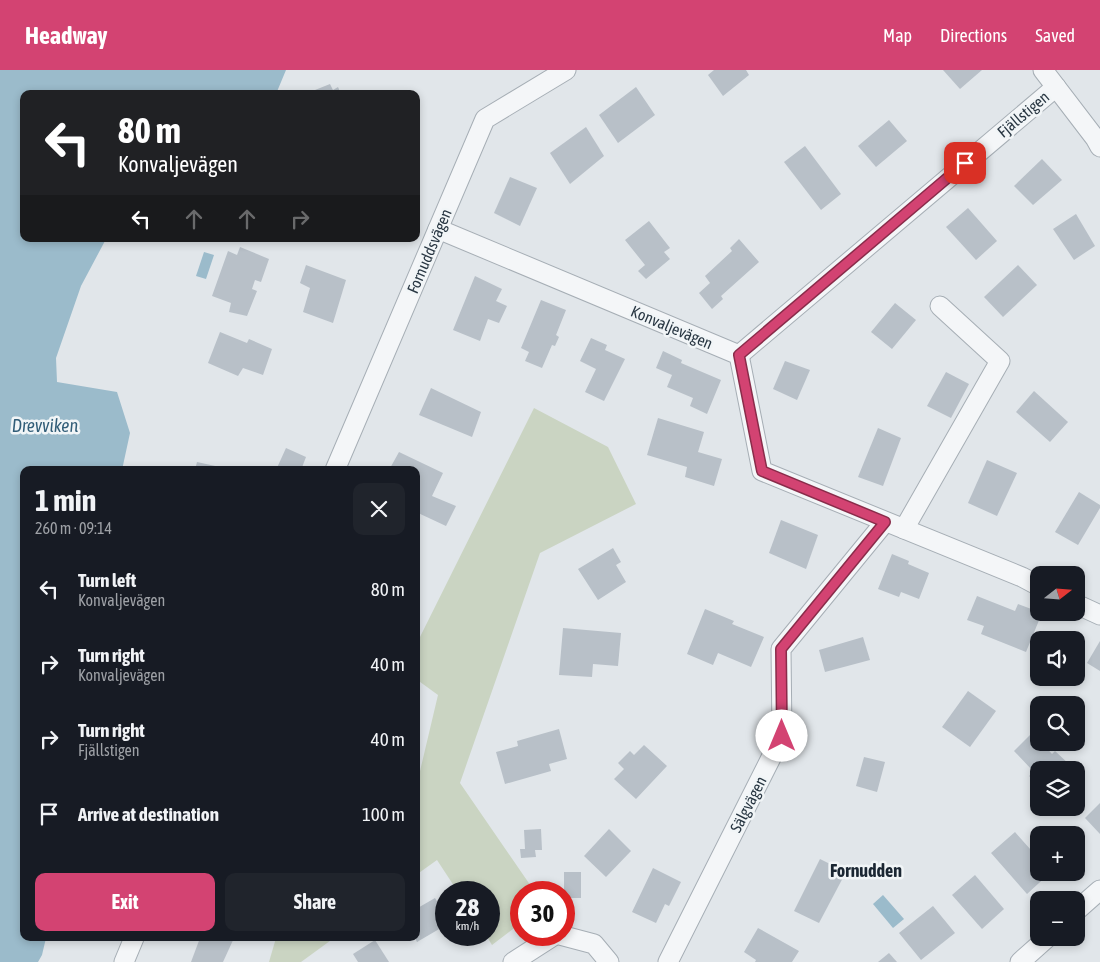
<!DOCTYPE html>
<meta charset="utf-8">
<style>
:root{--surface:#171b24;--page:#20242c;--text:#f1f3f6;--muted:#9ea1a6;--accent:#d34372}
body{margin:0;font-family:"Asap Condensed",sans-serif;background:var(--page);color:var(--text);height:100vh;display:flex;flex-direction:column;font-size:19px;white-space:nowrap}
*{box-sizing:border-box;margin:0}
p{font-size:16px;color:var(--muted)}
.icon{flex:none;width:28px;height:28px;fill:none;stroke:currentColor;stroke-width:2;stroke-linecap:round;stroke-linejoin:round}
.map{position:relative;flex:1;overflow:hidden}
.panel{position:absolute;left:20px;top:396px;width:400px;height:475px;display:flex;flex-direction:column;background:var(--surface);border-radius:10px;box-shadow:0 2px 8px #0003}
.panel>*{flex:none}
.hud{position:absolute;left:20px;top:20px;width:400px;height:152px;border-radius:10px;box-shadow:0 2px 8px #0003;background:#202124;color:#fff;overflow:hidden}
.needle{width:32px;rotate:73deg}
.buttons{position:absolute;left:1030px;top:496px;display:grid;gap:10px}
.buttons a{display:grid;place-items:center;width:55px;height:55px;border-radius:10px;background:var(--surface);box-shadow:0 2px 8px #0003;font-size:25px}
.speed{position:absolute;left:435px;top:811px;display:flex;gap:10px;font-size:25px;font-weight:700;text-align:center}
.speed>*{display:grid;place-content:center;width:65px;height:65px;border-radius:50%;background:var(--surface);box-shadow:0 2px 8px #0003;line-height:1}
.speed small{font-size:12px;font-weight:400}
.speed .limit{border:8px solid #d22;background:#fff;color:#111}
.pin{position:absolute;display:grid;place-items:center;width:42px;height:42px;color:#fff;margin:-21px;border-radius:10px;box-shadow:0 2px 8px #0006}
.me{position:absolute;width:55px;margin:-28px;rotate:0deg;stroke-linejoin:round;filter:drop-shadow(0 0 4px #0008)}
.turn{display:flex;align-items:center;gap:18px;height:105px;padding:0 15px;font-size:22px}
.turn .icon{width:65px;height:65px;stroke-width:2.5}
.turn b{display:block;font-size:35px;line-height:42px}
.lanes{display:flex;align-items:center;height:48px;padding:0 15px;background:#0003;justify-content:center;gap:25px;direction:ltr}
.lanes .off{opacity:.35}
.round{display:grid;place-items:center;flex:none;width:52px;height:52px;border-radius:10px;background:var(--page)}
.overview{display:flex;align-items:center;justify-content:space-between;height:85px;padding:0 15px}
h1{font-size:30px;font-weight:700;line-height:38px}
.action{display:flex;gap:10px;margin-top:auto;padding:10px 15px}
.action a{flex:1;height:58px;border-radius:10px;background:var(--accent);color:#fff;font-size:20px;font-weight:700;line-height:58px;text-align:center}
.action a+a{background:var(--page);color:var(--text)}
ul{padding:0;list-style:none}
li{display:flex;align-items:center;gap:15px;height:75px;padding:0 15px}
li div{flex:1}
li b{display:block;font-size:19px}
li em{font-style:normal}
header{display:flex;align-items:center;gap:30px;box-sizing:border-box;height:70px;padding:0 25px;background:var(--accent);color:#fff}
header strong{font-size:24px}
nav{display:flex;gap:28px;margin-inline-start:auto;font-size:18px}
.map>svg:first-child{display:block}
</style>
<header>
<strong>Headway</strong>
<nav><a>Map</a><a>Directions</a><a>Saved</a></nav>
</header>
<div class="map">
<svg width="1100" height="892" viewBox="0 0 1100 892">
<rect width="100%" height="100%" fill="#e1e6ea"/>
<!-- green -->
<g fill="#cad4c2">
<path d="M 534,338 L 608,377 L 636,434 L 540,483 L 460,713 L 535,822 L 521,822 L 521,853 L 492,875 L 486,865 L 489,865 L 489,822 L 458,822 L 437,790 L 416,805 L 416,718 L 438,625 L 416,609 L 416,575 Z"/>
<path d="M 276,868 L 334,868 L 301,892 L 269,892 Z"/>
</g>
<!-- water -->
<g fill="#9bbbcb">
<path d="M 0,0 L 286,0 L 276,24 L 24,24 L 24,169 L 106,169 L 81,216 L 56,288 L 57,312 L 117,322 L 130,363 L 122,400 L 24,400 L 24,868 L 46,868 L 42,885 L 38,892 L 0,892 Z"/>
<path d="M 204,182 L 214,185 L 206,209 L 196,206 Z"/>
<path d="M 883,825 L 904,849 L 893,858 L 873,834 Z"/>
</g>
<!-- building -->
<g fill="#b8c0c8">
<path d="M 714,0 L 746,0 L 749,5 L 723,26 L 708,5 Z"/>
<path d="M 943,0 L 982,0 L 960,19 Z"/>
<path d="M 330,14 L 333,20 L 338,17 L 341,24 L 317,24 L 315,20 Z"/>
<path d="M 636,17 L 655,45 L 618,73 L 599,45 Z"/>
<path d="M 889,50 L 907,71 L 876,97 L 858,76 Z"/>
<path d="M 586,57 L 604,86 L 570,114 L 550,83 Z"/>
<path d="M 805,76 L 841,124 L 821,140 L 784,92 Z"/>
<path d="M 1042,89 L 1062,110 L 1033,135 L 1014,116 Z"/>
<path d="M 510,107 L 537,118 L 520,156 L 494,143 Z"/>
<path d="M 968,138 L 997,171 L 976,190 L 946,157 Z"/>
<path d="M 1076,144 L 1095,176 L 1074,190 L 1053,159 Z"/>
<path d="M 649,151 L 670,178 L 664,182 L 670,189 L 646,209 L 638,201 L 645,195 L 625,170 Z"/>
<path d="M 739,169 L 759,192 L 721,226 L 723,229 L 712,239 L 699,223 L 710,213 L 705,206 L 732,181 L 730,178 Z"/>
<path d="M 240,177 L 269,189 L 261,212 L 255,210 L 252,219 L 257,221 L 247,246 L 229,242 L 231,233 L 212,226 L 228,181 L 237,185 Z"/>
<path d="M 306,195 L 346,210 L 333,253 L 303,242 L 310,218 L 300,213 Z"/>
<path d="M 1018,195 L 1037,215 L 1003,247 L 984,227 Z"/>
<path d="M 475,206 L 502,219 L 496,231 L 507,236 L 499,253 L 488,249 L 480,271 L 453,260 Z"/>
<path d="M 541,230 L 566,240 L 556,265 L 559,267 L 555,276 L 552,275 L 542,298 L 525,291 L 529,282 L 521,278 Z"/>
<path d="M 895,233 L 916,250 L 892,279 L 871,262 Z"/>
<path d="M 220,262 L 247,273 L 249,269 L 272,279 L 263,305 L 243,298 L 238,306 L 208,293 Z"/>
<path d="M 591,268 L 607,275 L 605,280 L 625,289 L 604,331 L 585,322 L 596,299 L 580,291 Z"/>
<path d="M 663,281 L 682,290 L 681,293 L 721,310 L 707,344 L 690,336 L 693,328 L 667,317 L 672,305 L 656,298 Z"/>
<path d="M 785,291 L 810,300 L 797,330 L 773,319 Z"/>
<path d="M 946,302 L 969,314 L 951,348 L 927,336 Z"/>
<path d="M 431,318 L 481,342 L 472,367 L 419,345 Z"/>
<path d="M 1034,321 L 1068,352 L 1050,372 L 1016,342 Z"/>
<path d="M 658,348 L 704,362 L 698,382 L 722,389 L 714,416 L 685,407 L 687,397 L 647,385 Z"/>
<path d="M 878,358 L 901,368 L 883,416 L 858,407 Z"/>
<path d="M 286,378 L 306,387 L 301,400 L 276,400 Z"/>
<path d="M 399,382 L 443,403 L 432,426 L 456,436 L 446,456 L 416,442 L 416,400 L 389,400 Z"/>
<path d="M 987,390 L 1017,403 L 997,446 L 968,433 Z"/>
<path d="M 197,392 L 229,399 L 229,400 L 195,400 Z"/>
<path d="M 1079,422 L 1100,435 L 1100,438 L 1078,475 L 1055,462 Z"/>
<path d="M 781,450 L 818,465 L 806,499 L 769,483 Z"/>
<path d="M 613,478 L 621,492 L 616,495 L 626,512 L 598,530 L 578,499 Z"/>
<path d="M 892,484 L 909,491 L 908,494 L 929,503 L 919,529 L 901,522 L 899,527 L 878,519 Z"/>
<path d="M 977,526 L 1015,541 L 1018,534 L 1042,543 L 1026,582 L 981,564 L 984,556 L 967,550 Z"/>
<path d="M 705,539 L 734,551 L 732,554 L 764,567 L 751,597 L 718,583 L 713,595 L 687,584 Z"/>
<path d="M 563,558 L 621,563 L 618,596 L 593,594 L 592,607 L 559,605 Z"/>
<path d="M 863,567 L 870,590 L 825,602 L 819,580 Z"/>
<path d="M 1100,571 L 1100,601 L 1087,593 Z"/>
<path d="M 968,621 L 996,641 L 970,677 L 942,657 Z"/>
<path d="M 559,659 L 567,689 L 549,694 L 551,701 L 505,714 L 496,682 L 518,676 L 517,671 Z"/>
<path d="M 1032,663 L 1039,670 L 1039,672 L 1041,672 L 1052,684 L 1055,681 L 1070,695 L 1065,700 L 1039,700 L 1039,715 L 1029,706 L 1034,702 L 1014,681 Z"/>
<path d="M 644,675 L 667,696 L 636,729 L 614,709 L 624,699 L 618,693 L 630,681 L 634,685 Z"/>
<path d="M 864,687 L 885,692 L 877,722 L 856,716 Z"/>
<path d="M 1100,733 L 1100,764 L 1085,748 Z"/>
<path d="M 541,759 L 542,780 L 535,780 L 536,787 L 521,788 L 520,779 L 525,779 L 524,760 Z"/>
<path d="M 609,759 L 631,781 L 606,807 L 584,786 Z"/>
<path d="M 1015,762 L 1039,789 L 1039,802 L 1051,802 L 1027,824 L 991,783 Z"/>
<path d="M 820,789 L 846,802 L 819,853 L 794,841 Z"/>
<path d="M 653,798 L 681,812 L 669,836 L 665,834 L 656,853 L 632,842 Z"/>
<rect x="564" y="802" width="17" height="26"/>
<path d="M 975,805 L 1004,839 L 982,859 L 952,825 Z"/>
<path d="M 435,828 L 441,838 L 446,835 L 446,855 L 417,872 L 415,868 L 416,868 L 416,839 Z"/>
<path d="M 933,836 L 955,863 L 921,890 L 899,863 Z"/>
<path d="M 758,858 L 799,881 L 792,892 L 755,892 L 756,890 L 744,882 Z"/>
<path d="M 200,868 L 234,868 L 223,892 L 191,892 Z"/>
<path d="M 375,870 L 389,892 L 358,892 L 353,884 Z"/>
<path d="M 889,883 L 897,892 L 878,892 Z"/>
</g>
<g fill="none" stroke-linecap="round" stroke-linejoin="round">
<!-- street casing -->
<g stroke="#a6aeb5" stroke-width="21">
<g id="street">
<path d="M 1043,0 L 1095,68 L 1100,77"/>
<path d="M 438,159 L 739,285 L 762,401 L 1022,507 L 1039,516"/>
<path d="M 739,285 L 1056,17"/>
<path d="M 335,400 L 485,49 L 566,0"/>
<path d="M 904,459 L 1000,291 L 940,236"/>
<path d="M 1076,534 L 1100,545"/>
<path d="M 1076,841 L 1100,820"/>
<path d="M 560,865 L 594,874 L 609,892"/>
<path d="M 124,892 L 134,868"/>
<path d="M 513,892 L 555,865"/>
<path d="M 668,892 L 782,666 L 781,579 L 885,452"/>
<path d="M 1020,892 L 1047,868"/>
</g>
</g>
<!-- street -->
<use href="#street" stroke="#f4f6f8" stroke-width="19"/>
</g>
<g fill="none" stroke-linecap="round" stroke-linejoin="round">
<!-- route casing -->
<g stroke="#892c4a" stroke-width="12">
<path id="route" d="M 782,666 L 781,579 L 885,452 L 762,401 L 739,285 L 965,93"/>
</g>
<!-- route -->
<use href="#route" stroke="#d34372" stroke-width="9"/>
</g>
<g text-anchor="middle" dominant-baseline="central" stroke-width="5" stroke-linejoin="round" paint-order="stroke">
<!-- street labels -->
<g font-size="16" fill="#293743" stroke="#f1f5f7">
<text transform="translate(1023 44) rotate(-40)">Fjällstigen</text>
<text transform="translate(429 181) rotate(-67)">Fornuddsvägen</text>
<text transform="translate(672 257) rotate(23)">Konvaljevägen</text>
<text transform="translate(748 734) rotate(-63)">Sälgvägen</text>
</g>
<!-- water labels -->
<g font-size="18" font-style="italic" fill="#315d78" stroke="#f1f5f7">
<text x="45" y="355">Drevviken</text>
</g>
<!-- neighbourhood labels -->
<g font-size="18" font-weight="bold" fill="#1b2733" stroke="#f1f5f7">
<text x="866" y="800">Fornudden</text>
</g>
</g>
</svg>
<div class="buttons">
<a><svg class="needle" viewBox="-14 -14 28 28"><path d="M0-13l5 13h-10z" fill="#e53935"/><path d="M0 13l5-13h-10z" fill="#9ea1a6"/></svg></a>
<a><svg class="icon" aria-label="sound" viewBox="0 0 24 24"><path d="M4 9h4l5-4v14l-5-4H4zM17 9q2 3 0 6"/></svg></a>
<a><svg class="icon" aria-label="search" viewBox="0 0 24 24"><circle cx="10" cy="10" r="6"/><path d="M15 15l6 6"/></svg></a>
<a><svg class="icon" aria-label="layers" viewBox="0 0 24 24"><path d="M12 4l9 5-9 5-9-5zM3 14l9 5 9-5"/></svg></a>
<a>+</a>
<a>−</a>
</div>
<div class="speed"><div>28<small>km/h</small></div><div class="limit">30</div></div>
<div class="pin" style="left:965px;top:93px;background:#d93025"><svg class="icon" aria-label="arrive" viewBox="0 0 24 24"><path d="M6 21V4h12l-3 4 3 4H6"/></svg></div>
<svg class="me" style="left:782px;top:666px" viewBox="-20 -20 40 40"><circle r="19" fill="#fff"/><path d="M0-13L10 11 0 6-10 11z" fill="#d34372"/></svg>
<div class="hud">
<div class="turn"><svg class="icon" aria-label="left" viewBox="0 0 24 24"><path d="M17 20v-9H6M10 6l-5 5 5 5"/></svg><div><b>80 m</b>Konvaljevägen</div></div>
<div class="lanes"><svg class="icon" aria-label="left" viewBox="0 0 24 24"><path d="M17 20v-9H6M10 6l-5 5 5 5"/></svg><svg class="icon off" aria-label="ahead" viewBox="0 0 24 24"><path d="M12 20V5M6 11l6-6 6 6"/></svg><svg class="icon off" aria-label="ahead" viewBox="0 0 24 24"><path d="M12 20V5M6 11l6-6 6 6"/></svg><svg class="icon off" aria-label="right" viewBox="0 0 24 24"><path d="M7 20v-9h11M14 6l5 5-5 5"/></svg></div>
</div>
<section class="panel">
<div class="overview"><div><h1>1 min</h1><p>260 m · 09:14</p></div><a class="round"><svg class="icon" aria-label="close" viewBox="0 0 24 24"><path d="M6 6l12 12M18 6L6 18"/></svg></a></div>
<ul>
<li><svg class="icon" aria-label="left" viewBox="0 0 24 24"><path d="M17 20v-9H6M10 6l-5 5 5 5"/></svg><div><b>Turn left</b><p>Konvaljevägen</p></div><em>80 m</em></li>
<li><svg class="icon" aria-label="right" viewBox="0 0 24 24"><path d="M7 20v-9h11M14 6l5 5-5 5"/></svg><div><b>Turn right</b><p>Konvaljevägen</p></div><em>40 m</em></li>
<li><svg class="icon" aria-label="right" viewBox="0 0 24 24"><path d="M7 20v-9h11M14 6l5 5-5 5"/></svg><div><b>Turn right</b><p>Fjällstigen</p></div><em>40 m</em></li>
<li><svg class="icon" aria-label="arrive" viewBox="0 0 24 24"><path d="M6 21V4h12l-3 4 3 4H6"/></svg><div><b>Arrive at destination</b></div><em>100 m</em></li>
</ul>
<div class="action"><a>Exit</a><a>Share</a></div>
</section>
</div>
